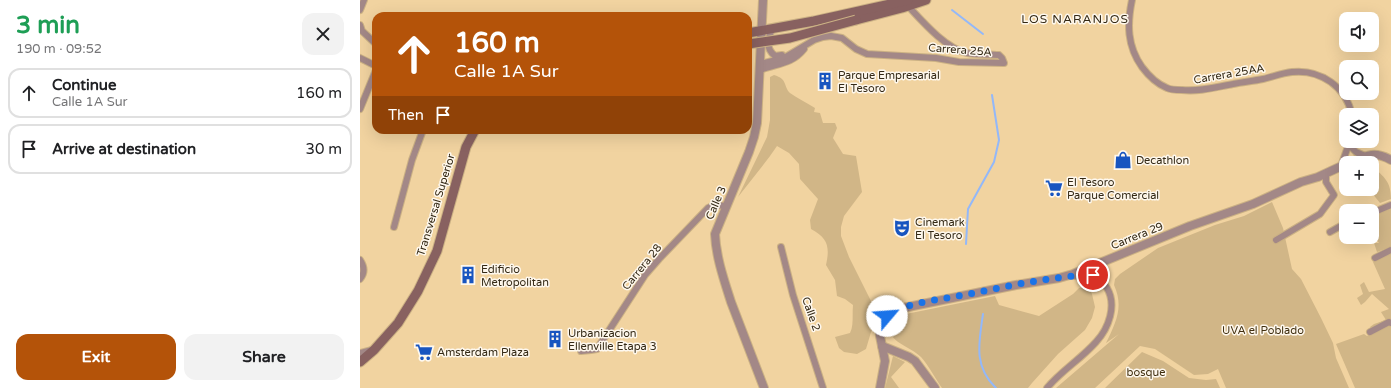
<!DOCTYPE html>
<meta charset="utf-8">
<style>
:root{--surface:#fff;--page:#f2f2f2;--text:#202124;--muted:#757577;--line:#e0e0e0;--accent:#b45309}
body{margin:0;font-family:"Varela Round",sans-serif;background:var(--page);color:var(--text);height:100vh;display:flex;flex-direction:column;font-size:15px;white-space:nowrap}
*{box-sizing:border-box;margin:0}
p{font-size:13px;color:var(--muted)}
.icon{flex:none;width:22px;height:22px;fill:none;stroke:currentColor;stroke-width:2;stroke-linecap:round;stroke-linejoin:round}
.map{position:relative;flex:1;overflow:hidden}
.panel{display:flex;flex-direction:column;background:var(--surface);width:360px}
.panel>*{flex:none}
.hud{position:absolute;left:12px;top:12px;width:380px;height:122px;border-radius:12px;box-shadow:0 4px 16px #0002;background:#b45309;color:#fff;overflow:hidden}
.fabs{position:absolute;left:979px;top:12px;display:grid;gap:8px}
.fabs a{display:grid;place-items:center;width:40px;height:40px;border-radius:8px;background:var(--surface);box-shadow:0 4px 16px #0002;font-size:20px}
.pin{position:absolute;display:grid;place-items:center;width:34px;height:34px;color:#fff;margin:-17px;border:2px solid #fff;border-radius:50%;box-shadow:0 1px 4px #0007}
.me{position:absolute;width:44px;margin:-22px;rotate:63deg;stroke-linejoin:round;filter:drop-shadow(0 0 3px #0008)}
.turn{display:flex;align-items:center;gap:14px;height:84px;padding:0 16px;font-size:18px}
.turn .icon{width:52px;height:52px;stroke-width:2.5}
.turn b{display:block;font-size:28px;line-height:34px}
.then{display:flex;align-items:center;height:38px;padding:0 16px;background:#0003;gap:8px;font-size:15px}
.round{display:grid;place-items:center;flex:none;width:42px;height:42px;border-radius:12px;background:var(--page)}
.head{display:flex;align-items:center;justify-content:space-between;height:68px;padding:0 16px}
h1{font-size:24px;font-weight:700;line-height:30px;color:#1e9e55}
.cta{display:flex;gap:8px;margin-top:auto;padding:8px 16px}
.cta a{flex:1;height:46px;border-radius:12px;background:var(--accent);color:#fff;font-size:16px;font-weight:700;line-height:46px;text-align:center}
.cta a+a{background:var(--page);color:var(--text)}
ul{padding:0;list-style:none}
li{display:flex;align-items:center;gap:12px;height:50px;margin:0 8px 6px;padding:0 8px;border:2px solid var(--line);border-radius:12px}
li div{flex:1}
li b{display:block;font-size:15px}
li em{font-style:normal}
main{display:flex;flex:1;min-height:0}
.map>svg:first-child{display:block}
</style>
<main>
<section class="panel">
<div class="head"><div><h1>3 min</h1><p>190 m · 09:52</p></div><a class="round"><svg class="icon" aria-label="close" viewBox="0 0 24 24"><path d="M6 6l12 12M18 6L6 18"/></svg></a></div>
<ul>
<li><svg class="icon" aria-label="ahead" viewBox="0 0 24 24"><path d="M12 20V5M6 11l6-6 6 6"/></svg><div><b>Continue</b><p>Calle 1A Sur</p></div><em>160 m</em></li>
<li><svg class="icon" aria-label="arrive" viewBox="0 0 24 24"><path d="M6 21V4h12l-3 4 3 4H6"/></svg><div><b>Arrive at destination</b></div><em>30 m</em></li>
</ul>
<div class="cta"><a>Exit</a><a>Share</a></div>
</section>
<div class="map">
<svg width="1031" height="388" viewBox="0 0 1031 388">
<rect width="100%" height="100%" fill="#f1d3a0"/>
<!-- green -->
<g fill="#d1b687">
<path d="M 414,75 C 428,79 423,86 430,93 C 437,98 447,103 455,108 L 454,112 L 460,113 L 463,123 L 475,123 L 477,128 L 473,138 L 483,154 L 496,156 L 502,192 L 484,216 L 481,227 L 481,236 L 489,257 L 516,311 L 521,314 L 514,322 L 506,349 L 497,354 L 484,352 L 479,348 L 475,337 L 490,333 C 494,325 492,315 493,305 L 485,299 L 477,296 L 475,280 L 466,265 C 470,247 468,238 451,229 L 450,220 L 458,199 L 440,179 L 439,164 L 429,153 L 417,146 C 405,164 391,180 378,197 L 407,137 L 410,120 L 410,77 Z"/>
<path d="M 1012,166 C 1024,177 1031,181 1031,199 L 1020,203 L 1012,193 L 1008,194 L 1007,189 L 1012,189 Z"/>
<path d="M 912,202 L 923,228 L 932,269 L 941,279 L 961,318 L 973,343 L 976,358 L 989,388 L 866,388 L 858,369 L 848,374 L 834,375 L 795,349 L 780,346 L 735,388 L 696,388 L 759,334 L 746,343 C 756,322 764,307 754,285 L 755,279 L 760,274 L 798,248 L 855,225 L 884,216 Z"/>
<path d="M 1031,209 L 1031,247 L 1017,252 L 1014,243 L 1019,243 L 1012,233 L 1014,229 L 1012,224 L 1012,216 Z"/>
<path d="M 1031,253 L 1031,319 L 1012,329 L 1010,327 L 1014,324 L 1026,320 L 1021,312 L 1029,309 L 1012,294 L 1005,302 L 1001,305 L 997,298 L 1003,294 L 1000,285 L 1004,282 L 1009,292 L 1025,289 L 1013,262 Z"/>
<path d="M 728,286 L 732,294 L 735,307 L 732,318 L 725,330 L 698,354 L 672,383 L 668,388 L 582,388 C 575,378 569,366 561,357 C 548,344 517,340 536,316 L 635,296 L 639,305 L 679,316 L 713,294 L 719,288 Z"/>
<path d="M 1030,324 L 1031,326 L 1031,388 L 995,388 L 976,344 L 1004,334 L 1007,336 Z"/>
<path d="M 782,352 L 803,361 L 829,378 L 846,380 L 856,379 L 860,388 L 745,388 Z"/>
<path d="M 533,356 L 545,362 L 531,377 L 539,388 L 525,388 Z"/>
</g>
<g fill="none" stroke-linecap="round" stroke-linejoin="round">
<!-- stream -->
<g stroke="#93b8f9" stroke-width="2">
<path d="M 592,10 L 623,34"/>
<path d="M 606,244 L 608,209 L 634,162 L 639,140 L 632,95"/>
<path d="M 623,314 C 619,342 613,366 636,388"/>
</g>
<!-- minor casing -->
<g stroke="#cbb184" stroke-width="8">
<g id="minor">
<path d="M 772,0 C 767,24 767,46 782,67 C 788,75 797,84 807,88 C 811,90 817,90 822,90 C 839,92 856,87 873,84 C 883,82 893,81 903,79 C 912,77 922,73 932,72 C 961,69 986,87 992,115"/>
<path d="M 0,10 L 4,0"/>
<path d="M 0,25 L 2,31 L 16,44"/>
<path d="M 412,29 C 408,39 405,48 415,56 L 422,55"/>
<path d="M 0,58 L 16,66"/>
<path d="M 400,64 L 424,58 L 454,40 L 463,37 L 471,36 L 482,38 L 496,49 L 507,54 L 576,58 L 599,62 L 644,63 L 642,58 L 639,55 C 628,54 617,55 607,53 C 586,49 562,21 548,6"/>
<path d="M 400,70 C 417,63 431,65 444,49"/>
<path d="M 0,109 L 16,70"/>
<path d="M 989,145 L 996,152 L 1005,156"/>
<path d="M 981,166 L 990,141"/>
<path d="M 1012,213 L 1031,205"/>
<path d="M 34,227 L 52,160 L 63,130"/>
<path d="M 970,232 L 986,223"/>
<path d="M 916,240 L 960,214 L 974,195 L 966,182 L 966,173"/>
<path d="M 421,247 L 433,295 L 463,388"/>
<path d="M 1015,258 L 1031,250"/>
<path d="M 0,260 C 4,266 5,273 0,279"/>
<path d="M 1010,332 L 1029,322 L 1031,323"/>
<path d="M 221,351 L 231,350 L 237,349 L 285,275 L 299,259 L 348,208 L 354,205 L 367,206"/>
<path d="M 0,353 L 12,350"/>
<path d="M 687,388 C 701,371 721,359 736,342 C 749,328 757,305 747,288 C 738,273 729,275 713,276"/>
</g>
</g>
<!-- tertiary casing -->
<g stroke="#cbb184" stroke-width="10">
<g id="tertiary">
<path d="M 403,0 L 397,123 L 394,137 L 389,152 L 355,234 C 356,257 364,280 371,302 C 382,331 393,359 404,388"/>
<path d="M 989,163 C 1005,156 1014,150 1031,160"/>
<path d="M 522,346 L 549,357 L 555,361 L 575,388"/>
<path d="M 520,388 L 525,361 L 520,336 L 519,325 L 534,311 L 543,308 L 656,285 L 699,278 L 713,274 L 830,226 L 893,204 L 941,182 L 958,177 L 986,164"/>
</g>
</g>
<!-- secondary casing -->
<g stroke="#cbb184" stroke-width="11">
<g id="secondary">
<path d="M 496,20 L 542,8 L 566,0"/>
<path d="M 388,33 L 454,21 L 548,0"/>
<path d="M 0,362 L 14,350 L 38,323 L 58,291 L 77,251 L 106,147 L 115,130"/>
</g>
</g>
<!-- minor -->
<use href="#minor" stroke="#a38887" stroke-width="6"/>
<!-- tertiary -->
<use href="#tertiary" stroke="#a38887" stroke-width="8"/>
<!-- secondary -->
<use href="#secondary" stroke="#886160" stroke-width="9"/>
<!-- secondary-bridge casing -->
<g stroke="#cbb184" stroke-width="11" stroke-linecap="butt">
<path id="secondary-bridge" d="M 388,44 L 430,38 L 496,20"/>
</g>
<!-- secondary-bridge -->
<use href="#secondary-bridge" stroke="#886160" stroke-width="9"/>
</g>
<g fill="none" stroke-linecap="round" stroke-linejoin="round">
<!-- route -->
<path stroke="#1a73e8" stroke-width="7" stroke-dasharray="0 12.6" d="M 527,316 C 545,302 586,299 609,294 C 650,286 691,276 733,275"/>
</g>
<!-- icons -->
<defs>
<g id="building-bare" transform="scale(1.38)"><path d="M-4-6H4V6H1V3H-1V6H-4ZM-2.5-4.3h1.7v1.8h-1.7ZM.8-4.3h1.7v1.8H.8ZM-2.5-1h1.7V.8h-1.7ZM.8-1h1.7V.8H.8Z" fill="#1855c0" stroke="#fef8ee" stroke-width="2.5" paint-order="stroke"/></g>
<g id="shop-bare" transform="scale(1.38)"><path d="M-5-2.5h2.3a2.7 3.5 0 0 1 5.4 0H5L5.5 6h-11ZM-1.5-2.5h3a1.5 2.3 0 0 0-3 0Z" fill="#1855c0" stroke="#fef8ee" stroke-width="2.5" paint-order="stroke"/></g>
<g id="supermarket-bare" transform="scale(1.38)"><path d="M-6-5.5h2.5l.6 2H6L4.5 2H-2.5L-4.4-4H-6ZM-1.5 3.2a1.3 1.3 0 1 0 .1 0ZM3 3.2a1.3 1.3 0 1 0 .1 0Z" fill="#1855c0" stroke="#fef8ee" stroke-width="2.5" paint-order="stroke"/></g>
<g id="theatre-bare" transform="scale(1.38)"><path d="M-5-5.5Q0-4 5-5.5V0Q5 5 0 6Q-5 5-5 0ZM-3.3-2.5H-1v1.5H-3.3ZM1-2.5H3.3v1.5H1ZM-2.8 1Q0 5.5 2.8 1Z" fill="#1855c0" stroke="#fef8ee" stroke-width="2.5" paint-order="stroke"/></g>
</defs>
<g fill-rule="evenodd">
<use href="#building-bare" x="465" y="81"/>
<use href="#shop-bare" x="763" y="160"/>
<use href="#supermarket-bare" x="694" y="188"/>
<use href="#theatre-bare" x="542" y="228"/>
<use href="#building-bare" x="108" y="275"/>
<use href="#building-bare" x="195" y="339"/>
<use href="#supermarket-bare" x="64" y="352"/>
</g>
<g text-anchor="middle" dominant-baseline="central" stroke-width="3" stroke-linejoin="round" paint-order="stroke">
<!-- street labels -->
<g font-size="11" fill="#342915" stroke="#fef8ee">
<text transform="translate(600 50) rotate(4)">Carrera 25A</text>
<text transform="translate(869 74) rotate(-10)">Carrera 25AA</text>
<text transform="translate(356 203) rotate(-67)">Calle 3</text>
<text transform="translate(76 205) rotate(-73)">Transversal Superior</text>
<text transform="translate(777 236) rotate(-22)">Carrera 29</text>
<text transform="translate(282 267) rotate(-51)">Carrera 28</text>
<text transform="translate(451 314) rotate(71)">Calle 2</text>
</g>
<!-- poi labels -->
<g font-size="11" fill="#342915" stroke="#fef8ee" text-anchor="start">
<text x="478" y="75">Parque Empresarial<tspan x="478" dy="13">El Tesoro</tspan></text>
<text x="776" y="160">Decathlon</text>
<text x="707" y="182">El Tesoro<tspan x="707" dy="13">Parque Comercial</tspan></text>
<text x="555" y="222">Cinemark<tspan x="555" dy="13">El Tesoro</tspan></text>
<text x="121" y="269">Edificio<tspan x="121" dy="13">Metropolitan</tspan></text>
<text x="208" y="333">Urbanizacion<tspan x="208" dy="13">Ellenville Etapa 3</tspan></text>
<text x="77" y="352">Amsterdam Plaza</text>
</g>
<!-- park labels -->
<g font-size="11" fill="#402f0f" stroke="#fef8ee">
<text x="903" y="330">UVA el Poblado</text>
<text x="786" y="372">bosque</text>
</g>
<!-- neighbourhood labels -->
<g font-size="12" letter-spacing="1" fill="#342915" stroke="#fef8ee">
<text x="715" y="19">LOS NARANJOS</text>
</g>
</g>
</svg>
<div class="fabs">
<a><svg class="icon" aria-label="sound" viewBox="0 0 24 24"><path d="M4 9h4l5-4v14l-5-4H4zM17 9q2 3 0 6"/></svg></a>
<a><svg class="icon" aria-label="search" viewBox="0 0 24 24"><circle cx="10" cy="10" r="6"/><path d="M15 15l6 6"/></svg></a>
<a><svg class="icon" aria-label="layers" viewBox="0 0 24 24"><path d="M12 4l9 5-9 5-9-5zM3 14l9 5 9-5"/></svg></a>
<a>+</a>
<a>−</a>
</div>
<div class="pin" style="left:733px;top:275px;background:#d93025"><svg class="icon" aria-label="arrive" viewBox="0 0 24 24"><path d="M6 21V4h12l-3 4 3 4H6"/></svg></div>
<svg class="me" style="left:527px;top:316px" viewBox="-20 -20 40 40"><circle r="19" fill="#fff"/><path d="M0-13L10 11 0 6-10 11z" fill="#1a73e8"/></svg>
<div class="hud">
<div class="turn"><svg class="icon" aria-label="ahead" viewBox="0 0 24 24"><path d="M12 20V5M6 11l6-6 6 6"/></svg><div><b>160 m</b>Calle 1A Sur</div></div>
<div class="then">Then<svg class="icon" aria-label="arrive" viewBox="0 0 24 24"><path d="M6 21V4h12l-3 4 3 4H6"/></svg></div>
</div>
</div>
</main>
